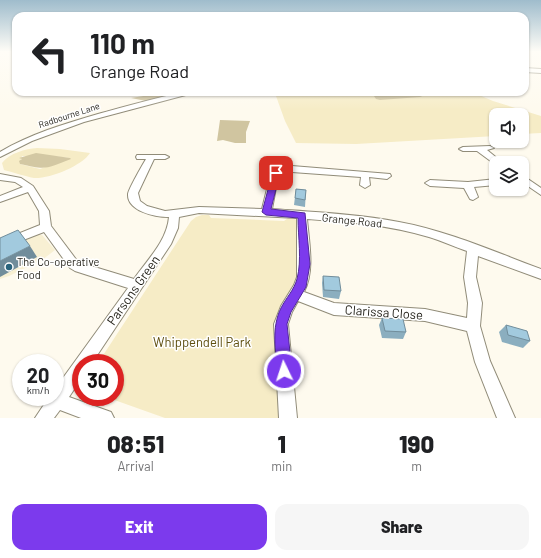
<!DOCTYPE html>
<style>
:root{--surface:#fff;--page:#f6f6f6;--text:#202124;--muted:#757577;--accent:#7c3aed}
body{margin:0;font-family:Barlow,sans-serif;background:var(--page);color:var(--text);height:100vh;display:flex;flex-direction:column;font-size:15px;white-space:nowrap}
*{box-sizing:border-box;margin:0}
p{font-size:13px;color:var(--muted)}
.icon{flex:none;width:22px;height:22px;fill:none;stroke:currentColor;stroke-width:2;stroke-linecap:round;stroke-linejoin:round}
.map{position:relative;height:418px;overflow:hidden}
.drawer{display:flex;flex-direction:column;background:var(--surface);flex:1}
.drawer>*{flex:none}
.guide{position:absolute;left:12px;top:12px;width:517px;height:84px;border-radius:12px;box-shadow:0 1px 3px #0004;background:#fff;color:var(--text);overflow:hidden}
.controls{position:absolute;left:489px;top:108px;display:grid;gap:8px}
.controls a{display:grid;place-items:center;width:40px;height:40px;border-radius:8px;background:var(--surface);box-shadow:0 1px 3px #0004;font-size:20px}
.speed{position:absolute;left:12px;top:354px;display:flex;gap:8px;font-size:20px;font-weight:700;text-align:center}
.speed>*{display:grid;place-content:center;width:52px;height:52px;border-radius:50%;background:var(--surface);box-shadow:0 1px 3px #0004;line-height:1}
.speed small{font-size:10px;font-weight:400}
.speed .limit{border:6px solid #d22;background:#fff;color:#111}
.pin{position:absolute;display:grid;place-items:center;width:34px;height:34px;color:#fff;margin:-17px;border-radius:8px;box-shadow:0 2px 6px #0006}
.me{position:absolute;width:44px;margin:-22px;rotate:356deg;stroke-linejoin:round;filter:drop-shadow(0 0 3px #0008)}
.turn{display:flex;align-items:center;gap:14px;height:84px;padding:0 12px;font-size:18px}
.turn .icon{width:52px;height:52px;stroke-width:2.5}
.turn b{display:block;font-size:28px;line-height:34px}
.eta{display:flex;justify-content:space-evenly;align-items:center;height:68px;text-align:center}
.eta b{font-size:24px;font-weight:800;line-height:28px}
.action{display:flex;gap:8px;margin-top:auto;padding:8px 12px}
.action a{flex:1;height:46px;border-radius:12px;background:var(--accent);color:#fff;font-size:16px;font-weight:800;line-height:46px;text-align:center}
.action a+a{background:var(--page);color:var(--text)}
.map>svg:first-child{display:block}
</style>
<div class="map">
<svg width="541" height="418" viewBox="0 0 541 418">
<rect width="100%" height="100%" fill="#fefaee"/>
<!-- built -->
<path fill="#f8f0d3" d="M 34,234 L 42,235 L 55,250 L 42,260 L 9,276 L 0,279 L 0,248 Z"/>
<!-- green -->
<g fill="#f6ecc6" fill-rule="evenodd">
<path d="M 297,92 L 378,92 L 374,96 L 432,92 L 472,92 L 493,101 L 541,116 L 541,133 L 522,134 L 522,115 L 496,115 L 496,136 L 356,144 L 296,143 L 285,121 L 276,96 Z"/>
<path d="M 37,148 L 60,149 L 90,153 C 82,166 49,179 34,178 C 27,177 13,172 4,170 L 2,163 C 10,153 25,149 37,148 ZM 22,156 L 53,156 L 69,158 L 40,169 L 20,164 Z"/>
<path d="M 202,215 L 209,215 L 211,218 L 284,221 L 288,218 L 295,219 L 298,221 L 297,279 L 279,309 L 276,323 L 283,418 L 165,418 L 106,397 L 115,397 L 115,363 L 98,363 L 191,221 L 196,217 Z"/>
</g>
<!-- forest -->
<g fill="#d0c5a0">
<path d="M 168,92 L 185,92 L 146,101 L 131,98 Z"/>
<path d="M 220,120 L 250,121 L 246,132 L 246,143 L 235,143 L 223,140 L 217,141 Z"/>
</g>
<!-- water -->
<g fill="#d3c8a3">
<path d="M 378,92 L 432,92 L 420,97 L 380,100 L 376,99 L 374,96 Z"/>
<path d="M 36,153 L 70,158 L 71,159 C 46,169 46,170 20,164 L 19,161 L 22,159 L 19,158 Z"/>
</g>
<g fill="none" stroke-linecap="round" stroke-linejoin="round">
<!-- minor casing -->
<g stroke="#918c79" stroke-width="2">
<g id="minor">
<path d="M 185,92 L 197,92 L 84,122 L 32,141 L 0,157 L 0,152 C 30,134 64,124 98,114 C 127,106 155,98 185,92 Z"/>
<path d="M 490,146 L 494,148 L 487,150 L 503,163 L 496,163 L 496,165 L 477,151 L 463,151 L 459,149 L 463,147 Z"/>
<path d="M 137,155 L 165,155 L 169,157 L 165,159 L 154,159 L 138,193 L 140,201 L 147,206 L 165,211 L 199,207 L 262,209 L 270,177 L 276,168 L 292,166 L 390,174 L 391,176 L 387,179 L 369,177 L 370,185 L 365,188 L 360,185 L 361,177 L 292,172 L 282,172 L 278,177 L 272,209 C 314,212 357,214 399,222 C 448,231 495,252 541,269 L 541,279 L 478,256 L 476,277 L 482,303 L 480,326 L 490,361 L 515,418 L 497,418 L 475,362 L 467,331 L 425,321 L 334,315 L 298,301 L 292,312 L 288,324 L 297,418 L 279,418 L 274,324 L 281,306 L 294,285 L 297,277 L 297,218 L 199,213 L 179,217 L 178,228 L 171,244 L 92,363 L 81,363 L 81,379 L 69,397 L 111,412 L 114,418 L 81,418 L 60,410 L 54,418 L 35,418 L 49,397 L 55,397 L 55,389 L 128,288 L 75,271 L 70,268 L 44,232 L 0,249 L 0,241 L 40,225 L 39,211 L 28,192 L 0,202 L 0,196 L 23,187 L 15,182 L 0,180 L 0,174 L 21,178 L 33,186 L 49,211 L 51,226 L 78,262 L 134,279 C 147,260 167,241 169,217 C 155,217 127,211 128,194 C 129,188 142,166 146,159 L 137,159 L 136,157 ZM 307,219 C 348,222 390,225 429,237 C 442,241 455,247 467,251 L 464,277 L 468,303 L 467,318 L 425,309 L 334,303 L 304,292 C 315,271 309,242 307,219 Z"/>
<path d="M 522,175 L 541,188 L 541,195 L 522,182 Z"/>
<path d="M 496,179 L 496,185 L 474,187 L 478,197 L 473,200 L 470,199 L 464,188 L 430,186 L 425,183 L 430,180 L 468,182 Z"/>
</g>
</g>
<!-- major casing -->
<g stroke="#918c79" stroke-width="2">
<path id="major" d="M 525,68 L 541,69 L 541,73 L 525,72 Z"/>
</g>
<!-- minor -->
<use href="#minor" fill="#fff" fill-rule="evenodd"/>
<!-- major -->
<use href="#major" fill="#fff" fill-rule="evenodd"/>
</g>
<!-- wall -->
<g fill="#8baebf">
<path d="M 296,189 L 306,190 L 305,207 L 294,205 Z"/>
<path d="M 323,276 L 341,291 L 339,299 L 323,297 L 322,283 Z"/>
<path d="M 382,318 L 406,332 L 403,339 L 382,338 L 379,325 Z"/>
<path d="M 506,325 L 530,341 L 523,348 L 502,342 L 499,332 Z"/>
</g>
<!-- shaded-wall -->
<path fill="#718d9b" d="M 30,246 L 37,257 L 0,277 L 0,261 Z"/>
<!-- building -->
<g fill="#a2cade" stroke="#718d9b">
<path d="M 296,189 L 306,190 L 305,200 L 295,198 Z"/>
<path d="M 18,230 L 30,246 L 0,261 L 0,238 Z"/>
<path d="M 323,276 L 339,277 L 341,291 L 324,290 Z"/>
<path d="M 382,318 L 403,319 L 406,332 L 385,331 Z"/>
<path d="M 506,325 L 527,331 L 530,341 L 508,335 Z"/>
</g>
<!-- sky -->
<linearGradient id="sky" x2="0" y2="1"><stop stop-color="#9fbccc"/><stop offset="0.47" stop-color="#fffdf7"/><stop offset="1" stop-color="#fffdf7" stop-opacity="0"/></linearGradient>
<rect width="541" height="110" fill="url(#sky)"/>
<!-- route -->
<path fill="#7c3aed" stroke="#51269a" d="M 273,171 L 279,171 L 280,173 L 271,209 L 305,213 L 310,264 L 306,287 L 291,312 L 287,324 L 292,371 L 290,376 L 284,378 L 279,376 L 277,371 C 276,350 271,328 281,308 C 286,298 294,290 297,279 C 302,260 298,237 298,218 L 266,215 L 262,212 Z"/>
<!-- markers -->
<circle fill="#2a647d" stroke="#fff" stroke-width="1.5" cx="9" cy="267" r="4"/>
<g text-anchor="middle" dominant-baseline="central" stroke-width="3" stroke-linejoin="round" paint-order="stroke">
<!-- far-street labels -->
<g font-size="9" fill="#211f17" stroke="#fff">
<text transform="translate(69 115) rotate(-18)">Radbourne Lane</text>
</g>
<!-- street labels -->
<g font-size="11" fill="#211f17" stroke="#fff">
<text transform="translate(352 220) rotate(6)">Grange Road</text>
</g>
<!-- poi labels -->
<g font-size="11" fill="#211f17" stroke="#fff" text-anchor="start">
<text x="17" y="261">The Co-operative<tspan x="17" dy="13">Food</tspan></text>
</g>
<!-- near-street labels -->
<g font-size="13" fill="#211f17" stroke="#fff">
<text transform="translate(133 290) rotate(-55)">Parsons Green</text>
<text transform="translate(384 312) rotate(4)">Clarissa Close</text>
</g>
<!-- near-park labels -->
<g font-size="13" fill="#5f4f0f" stroke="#fff">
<text x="202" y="342">Whippendell Park</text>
</g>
</g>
</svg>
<div class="controls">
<a><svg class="icon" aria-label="sound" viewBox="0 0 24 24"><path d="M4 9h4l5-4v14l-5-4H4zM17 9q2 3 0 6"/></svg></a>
<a><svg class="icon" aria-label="layers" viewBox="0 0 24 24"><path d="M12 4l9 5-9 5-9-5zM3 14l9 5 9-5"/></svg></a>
</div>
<div class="speed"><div>20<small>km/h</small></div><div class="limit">30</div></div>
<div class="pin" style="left:276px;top:173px;background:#d93025"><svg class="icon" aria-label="arrive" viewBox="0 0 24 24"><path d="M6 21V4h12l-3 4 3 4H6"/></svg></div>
<svg class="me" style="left:284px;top:371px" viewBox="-20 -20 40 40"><circle r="17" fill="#7c3aed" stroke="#fff" stroke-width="3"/><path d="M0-11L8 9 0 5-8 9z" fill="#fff"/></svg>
<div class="guide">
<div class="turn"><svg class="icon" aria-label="left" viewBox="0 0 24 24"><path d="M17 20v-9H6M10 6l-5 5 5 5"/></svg><div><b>110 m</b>Grange Road</div></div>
</div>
</div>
<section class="drawer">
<div class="eta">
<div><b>08:51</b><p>Arrival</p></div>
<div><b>1</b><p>min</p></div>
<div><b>190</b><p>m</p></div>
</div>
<div class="action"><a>Exit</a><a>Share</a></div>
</section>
